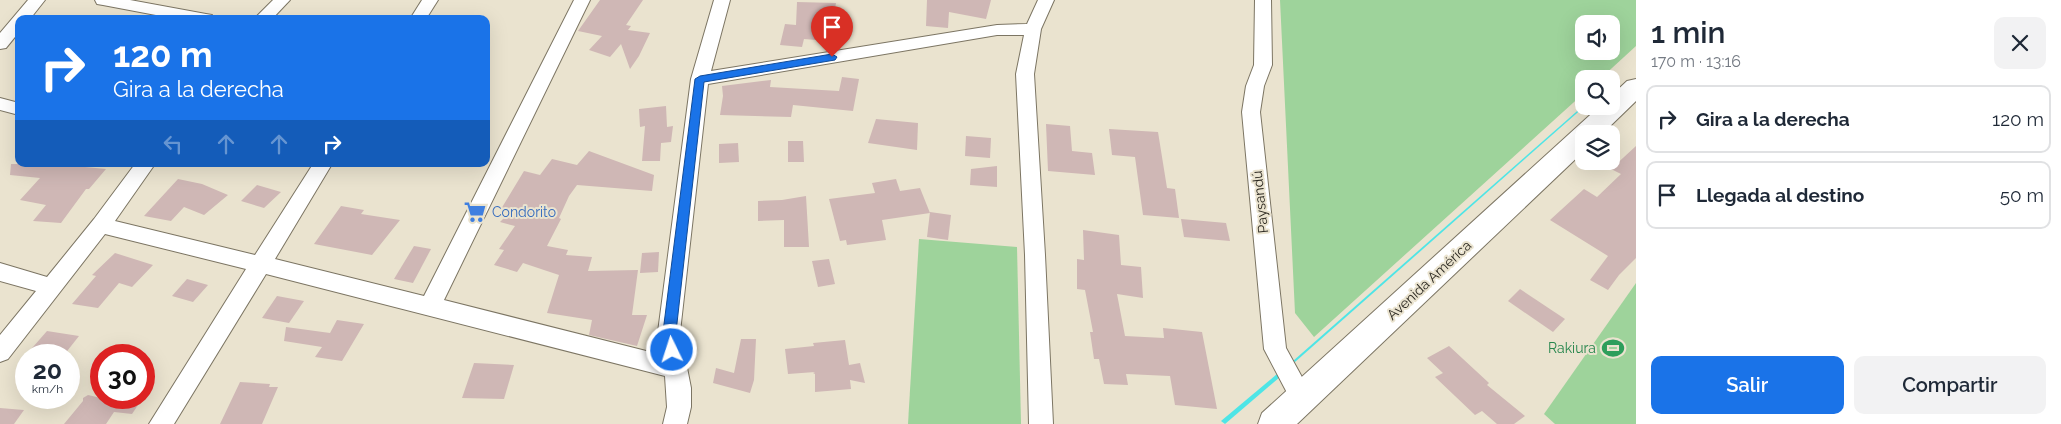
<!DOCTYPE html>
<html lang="es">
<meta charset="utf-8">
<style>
:root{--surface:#fff;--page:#f2f2f3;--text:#1f2937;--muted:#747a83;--line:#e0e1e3;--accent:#1a73e8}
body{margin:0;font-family:Raleway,sans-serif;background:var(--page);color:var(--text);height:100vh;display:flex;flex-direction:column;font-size:19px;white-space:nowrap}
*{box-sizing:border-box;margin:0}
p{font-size:16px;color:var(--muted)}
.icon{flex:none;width:28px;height:28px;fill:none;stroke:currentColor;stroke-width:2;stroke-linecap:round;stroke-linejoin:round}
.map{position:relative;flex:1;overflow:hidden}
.drawer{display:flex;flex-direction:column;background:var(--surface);width:425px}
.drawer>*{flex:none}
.banner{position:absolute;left:15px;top:15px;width:475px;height:152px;border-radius:10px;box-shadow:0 5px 20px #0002;background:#1a73e8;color:#fff;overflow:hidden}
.buttons{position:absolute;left:1575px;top:15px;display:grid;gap:10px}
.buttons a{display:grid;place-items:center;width:45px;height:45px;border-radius:10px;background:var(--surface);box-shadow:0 5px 20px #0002;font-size:25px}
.speed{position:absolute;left:15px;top:344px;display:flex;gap:10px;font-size:25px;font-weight:700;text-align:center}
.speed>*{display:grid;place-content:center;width:65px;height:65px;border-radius:50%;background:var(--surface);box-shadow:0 5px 20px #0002;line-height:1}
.speed small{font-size:12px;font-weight:400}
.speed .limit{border:8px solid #d22;background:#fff;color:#111}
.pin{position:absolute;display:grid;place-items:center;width:42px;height:42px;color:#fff;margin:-51px -21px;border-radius:50% 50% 50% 0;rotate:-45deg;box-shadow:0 0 5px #0007}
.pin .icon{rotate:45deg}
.me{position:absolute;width:55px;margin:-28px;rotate:356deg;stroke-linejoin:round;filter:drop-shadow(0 0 4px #0008)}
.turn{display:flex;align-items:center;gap:18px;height:105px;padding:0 15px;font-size:22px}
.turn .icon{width:65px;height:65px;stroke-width:2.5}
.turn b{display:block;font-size:35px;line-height:42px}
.lanes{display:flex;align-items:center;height:48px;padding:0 15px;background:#0003;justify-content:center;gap:25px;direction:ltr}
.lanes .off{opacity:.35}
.round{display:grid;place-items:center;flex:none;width:52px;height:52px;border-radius:10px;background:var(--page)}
.headline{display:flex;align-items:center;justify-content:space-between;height:85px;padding:0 15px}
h1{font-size:30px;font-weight:600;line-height:38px}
.primary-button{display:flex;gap:10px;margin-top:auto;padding:10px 15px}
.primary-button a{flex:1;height:58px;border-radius:10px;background:var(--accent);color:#fff;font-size:20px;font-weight:600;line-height:58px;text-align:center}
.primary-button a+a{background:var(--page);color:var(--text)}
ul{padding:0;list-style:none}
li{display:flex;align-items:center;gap:15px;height:68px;margin:0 10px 8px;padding:0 5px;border:2px solid var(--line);border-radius:10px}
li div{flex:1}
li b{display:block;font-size:19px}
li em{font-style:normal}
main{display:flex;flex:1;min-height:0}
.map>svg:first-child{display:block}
</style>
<main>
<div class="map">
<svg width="1636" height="424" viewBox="0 0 1636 424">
<rect width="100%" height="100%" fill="#eae3cf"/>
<!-- green -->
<g fill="#9ed39b" fill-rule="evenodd">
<path d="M 1280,0 L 1636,0 L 1636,46 L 1600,79 L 1584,79 L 1584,93 L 1314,337 L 1295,313 ZM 1584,24 L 1611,24 L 1611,51 L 1584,51 Z"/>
<path d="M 919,239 L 1017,247 L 1021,424 L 908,424 Z"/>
<path d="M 1636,283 L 1636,424 L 1555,424 L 1544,414 Z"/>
</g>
<!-- water -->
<g fill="#4ee5e6">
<path d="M 1584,105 L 1585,106 L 1295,362 L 1293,361 Z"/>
<path d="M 1277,374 L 1280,377 L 1225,424 L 1221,421 Z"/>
</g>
<!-- building -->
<g fill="#cfb7b5">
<path d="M 600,0 L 643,0 L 626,25 L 631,26 L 628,30 L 650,33 L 639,56 L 630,69 L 621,44 L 610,57 L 589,50 L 602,36 L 578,31 Z"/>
<path d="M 927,0 L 991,0 L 986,19 L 949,12 L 948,28 L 926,26 Z"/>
<path d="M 797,2 L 836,3 L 833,20 L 844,20 L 841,42 L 804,39 L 802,47 L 780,45 L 785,24 L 796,25 Z"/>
<path d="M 842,77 L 859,79 L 853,111 L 793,105 L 791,117 L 720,115 L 723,96 L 722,86 L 771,80 L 770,87 L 839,91 Z"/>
<path d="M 666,106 L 667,127 L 673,126 L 671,142 L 661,143 L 660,161 L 642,161 L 645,126 L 640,127 L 639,109 Z"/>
<path d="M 876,119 L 918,123 L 917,150 L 868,143 Z"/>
<path d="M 1046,124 L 1070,126 L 1072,151 L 1092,153 L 1095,175 L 1048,171 Z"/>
<path d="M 1109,129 L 1158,132 L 1167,188 L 1175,189 L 1179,218 L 1143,215 L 1135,157 L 1112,155 Z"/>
<path d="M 966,136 L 991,138 L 990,158 L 965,156 Z"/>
<path d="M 788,141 L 803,141 L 804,162 L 788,162 Z"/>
<path d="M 738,143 L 739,162 L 719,163 L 719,144 Z"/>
<path d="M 1636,146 L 1636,258 L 1619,275 L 1608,290 L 1590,280 L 1608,256 L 1550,220 L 1584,189 L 1597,197 L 1621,174 L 1611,169 Z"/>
<path d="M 589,151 L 654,175 L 652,191 L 577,185 L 569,196 L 559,218 L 561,219 L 547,246 L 568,250 L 566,255 L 592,257 L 588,271 L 638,270 L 632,315 L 647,315 L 637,346 L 589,335 L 592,320 L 547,313 L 559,275 L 523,263 L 517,272 L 494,265 L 504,250 L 499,249 L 515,226 L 500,222 L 508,214 L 501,209 L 524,171 L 540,175 L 552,159 L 577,165 Z"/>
<path d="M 11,164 L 54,164 L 106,169 L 89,189 L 86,189 L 61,223 L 33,221 L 46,205 L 20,200 L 40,178 L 10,175 Z"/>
<path d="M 997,166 L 997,187 L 970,185 L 971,169 Z"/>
<path d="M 178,179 L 202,184 L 228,195 L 204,215 L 184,207 L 171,221 L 144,216 Z"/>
<path d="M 896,179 L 900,191 L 920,188 L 930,213 L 882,220 L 886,240 L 847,245 L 846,240 L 840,241 L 829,199 L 875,193 L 872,183 Z"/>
<path d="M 257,185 L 281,192 L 264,208 L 241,201 Z"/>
<path d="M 806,196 L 809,247 L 784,247 L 784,220 L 758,221 L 758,201 L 782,200 Z"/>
<path d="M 341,206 L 364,210 L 361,214 L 400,220 L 372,255 L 314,244 Z"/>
<path d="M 930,212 L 951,215 L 948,240 L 927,237 Z"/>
<path d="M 1181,219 L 1226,223 L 1230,241 L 1184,237 Z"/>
<path d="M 1083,230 L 1119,235 L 1121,265 L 1141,267 L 1143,298 L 1117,294 L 1125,336 L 1164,338 L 1163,328 L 1202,332 L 1217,409 L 1175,405 L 1170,376 L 1126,374 L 1128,385 L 1104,384 L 1099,359 L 1094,359 L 1090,332 L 1093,332 L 1085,290 L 1077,289 L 1077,259 L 1084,260 Z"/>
<path d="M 414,246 L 431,249 L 413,283 L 394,279 Z"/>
<path d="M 659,252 L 658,272 L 640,273 L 642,253 Z"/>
<path d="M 115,253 L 153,265 L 132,287 L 119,283 L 98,308 L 72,304 L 96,276 L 92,275 Z"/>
<path d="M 829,259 L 835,284 L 818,287 L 812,261 Z"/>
<path d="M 187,279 L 208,285 L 193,302 L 172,296 Z"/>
<path d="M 1520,289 L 1565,319 L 1553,332 L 1508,301 Z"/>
<path d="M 277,296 L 304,301 L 289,323 L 262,318 Z"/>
<path d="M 337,320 L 364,324 L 342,361 L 315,357 L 322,347 L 284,341 L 286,327 L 330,333 Z"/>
<path d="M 47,331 L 79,336 L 64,355 L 26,355 Z"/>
<path d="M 741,339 L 756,339 L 754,380 L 750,393 L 713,383 L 716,368 L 734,373 Z"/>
<path d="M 845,340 L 849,365 L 860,363 L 865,383 L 850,380 L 851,389 L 815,392 L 815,374 L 813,373 L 815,372 L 788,374 L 785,349 L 814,346 L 813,343 Z"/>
<path d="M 1449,346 L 1489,383 L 1487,385 L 1525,416 L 1514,424 L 1497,424 L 1482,411 L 1475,415 L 1435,377 L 1443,373 L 1427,358 Z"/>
<path d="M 474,363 L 514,365 L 504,399 L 462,398 Z"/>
<path d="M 240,382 L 270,384 L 269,387 L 278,387 L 262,424 L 220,424 Z"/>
<path d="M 88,395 L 101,398 L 142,399 L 132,414 L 114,412 L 106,424 L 64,424 L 83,401 L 83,398 Z"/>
<path d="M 0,408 L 24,410 L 14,424 L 0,424 Z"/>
</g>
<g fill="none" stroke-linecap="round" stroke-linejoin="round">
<!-- minor casing -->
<g stroke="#7c7563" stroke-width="2">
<g id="minor">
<path d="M 28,0 L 45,0 L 30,19 L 19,19 L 19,32 L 6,48 L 0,49 L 0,33 Z"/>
<path d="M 95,0 L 130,0 L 206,14 L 212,15 L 214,19 L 177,19 L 103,5 L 97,4 Z"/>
<path d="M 273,0 L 290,0 L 272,19 L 254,19 Z"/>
<path d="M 422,0 L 438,0 L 426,19 L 410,19 Z"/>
<path d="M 574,0 L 590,0 L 444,300 L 662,355 L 658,332 L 691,79 L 714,0 L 730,0 L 711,71 L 997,25 L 1027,24 L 1038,0 L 1054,0 L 1041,29 L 1034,74 L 1045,255 L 1053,424 L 1029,424 L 1025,255 L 1016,74 L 1024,35 L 997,35 L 708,84 L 680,332 L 691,388 L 691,407 L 687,424 L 663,424 L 667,407 L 665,376 L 266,274 L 174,424 L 149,424 L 246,269 L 105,234 L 8,359 L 0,362 L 0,335 L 36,291 L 0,281 L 0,263 L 47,277 L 94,219 L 135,164 L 155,164 L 115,221 L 255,255 L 313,164 L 332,164 L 275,259 L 424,296 Z"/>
<path d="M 1255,0 L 1271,0 L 1272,65 L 1264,86 L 1260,112 L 1286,348 L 1314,399 L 1310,406 L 1302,410 L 1294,406 L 1264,349 L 1242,112 L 1246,86 L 1254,65 Z"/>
<path d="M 0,98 L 19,103 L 19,115 L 0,110 Z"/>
</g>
</g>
<!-- secondary casing -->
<g stroke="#7c7563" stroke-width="2">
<path id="secondary" d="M 1636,79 L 1636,101 L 1602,134 L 1584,134 L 1584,151 L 1297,424 L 1258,424 L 1262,413 L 1600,106 L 1611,106 L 1611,96 L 1627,81 Z"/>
</g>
<!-- minor -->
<use href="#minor" fill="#fff" fill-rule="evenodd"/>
<!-- secondary -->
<use href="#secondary" fill="#fff" fill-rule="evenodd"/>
</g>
<!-- route -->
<path fill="#1a73e8" stroke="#114b97" d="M 832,54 L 837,57 L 835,60 L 704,82 L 676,332 L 678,350 L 676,354 L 672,356 L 667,354 L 663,332 L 695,79 L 700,76 Z"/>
<!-- icons -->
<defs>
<g id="supermarket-bare" transform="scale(1.725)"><path d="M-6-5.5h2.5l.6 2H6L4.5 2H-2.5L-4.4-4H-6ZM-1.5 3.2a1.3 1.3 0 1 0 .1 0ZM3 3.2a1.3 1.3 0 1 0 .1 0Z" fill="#3f7fe0" stroke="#eae3cf" stroke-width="2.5" paint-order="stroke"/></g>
<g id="stadium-bare" transform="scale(1.725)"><path d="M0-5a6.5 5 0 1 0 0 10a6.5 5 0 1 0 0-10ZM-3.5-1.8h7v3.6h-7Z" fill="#2e9e5b" stroke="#eae3cf" stroke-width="2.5" paint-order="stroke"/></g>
</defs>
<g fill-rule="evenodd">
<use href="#supermarket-bare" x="475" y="212"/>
<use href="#stadium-bare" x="1613" y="348"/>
</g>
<g text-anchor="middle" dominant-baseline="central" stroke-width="4" stroke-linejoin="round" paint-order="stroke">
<!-- street labels -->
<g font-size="14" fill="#29261f" stroke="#eae3cf">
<text transform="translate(1260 202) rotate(-96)">Paysandú</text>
<text transform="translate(1429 280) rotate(-43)">Avenida América</text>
</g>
<!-- shop labels -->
<g font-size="14" fill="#366cbe" stroke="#eae3cf" text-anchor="start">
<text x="492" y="212">Condorito</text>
</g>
<!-- leisure labels -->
<g font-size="14" fill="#27864d" stroke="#eae3cf" text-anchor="end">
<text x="1596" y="348">Rakiura</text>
</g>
</g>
</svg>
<div class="buttons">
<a><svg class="icon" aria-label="sound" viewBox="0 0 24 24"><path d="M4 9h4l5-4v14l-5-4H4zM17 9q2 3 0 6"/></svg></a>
<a><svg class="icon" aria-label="search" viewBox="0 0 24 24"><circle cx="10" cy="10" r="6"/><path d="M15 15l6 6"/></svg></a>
<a><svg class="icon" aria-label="layers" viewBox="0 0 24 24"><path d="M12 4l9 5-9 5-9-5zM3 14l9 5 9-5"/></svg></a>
</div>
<div class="speed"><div>20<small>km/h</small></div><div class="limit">30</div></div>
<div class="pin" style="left:832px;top:57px;background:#d93025"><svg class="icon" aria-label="arrive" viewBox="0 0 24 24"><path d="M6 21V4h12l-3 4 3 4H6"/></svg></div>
<svg class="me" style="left:672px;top:350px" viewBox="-20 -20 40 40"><circle r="17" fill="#1a73e8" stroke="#fff" stroke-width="3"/><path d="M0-11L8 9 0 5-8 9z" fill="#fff"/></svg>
<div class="banner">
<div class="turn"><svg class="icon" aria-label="right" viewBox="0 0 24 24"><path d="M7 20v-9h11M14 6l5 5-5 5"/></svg><div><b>120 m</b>Gira a la derecha</div></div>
<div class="lanes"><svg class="icon off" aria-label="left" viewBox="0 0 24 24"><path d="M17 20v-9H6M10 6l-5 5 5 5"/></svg><svg class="icon off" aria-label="ahead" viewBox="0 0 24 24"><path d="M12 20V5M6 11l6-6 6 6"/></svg><svg class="icon off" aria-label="ahead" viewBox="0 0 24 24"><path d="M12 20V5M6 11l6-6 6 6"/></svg><svg class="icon" aria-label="right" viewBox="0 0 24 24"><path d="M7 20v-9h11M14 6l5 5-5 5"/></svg></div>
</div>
</div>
<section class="drawer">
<div class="headline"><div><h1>1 min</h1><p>170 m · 13:16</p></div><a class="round"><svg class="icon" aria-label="close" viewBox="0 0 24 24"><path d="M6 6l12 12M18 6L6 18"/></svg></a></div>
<ul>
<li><svg class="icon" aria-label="right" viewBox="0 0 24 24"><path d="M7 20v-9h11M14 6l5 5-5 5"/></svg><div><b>Gira a la derecha</b></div><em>120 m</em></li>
<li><svg class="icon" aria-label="arrive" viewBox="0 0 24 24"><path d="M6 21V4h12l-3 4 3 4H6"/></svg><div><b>Llegada al destino</b></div><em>50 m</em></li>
</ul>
<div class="primary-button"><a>Salir</a><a>Compartir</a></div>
</section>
</main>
